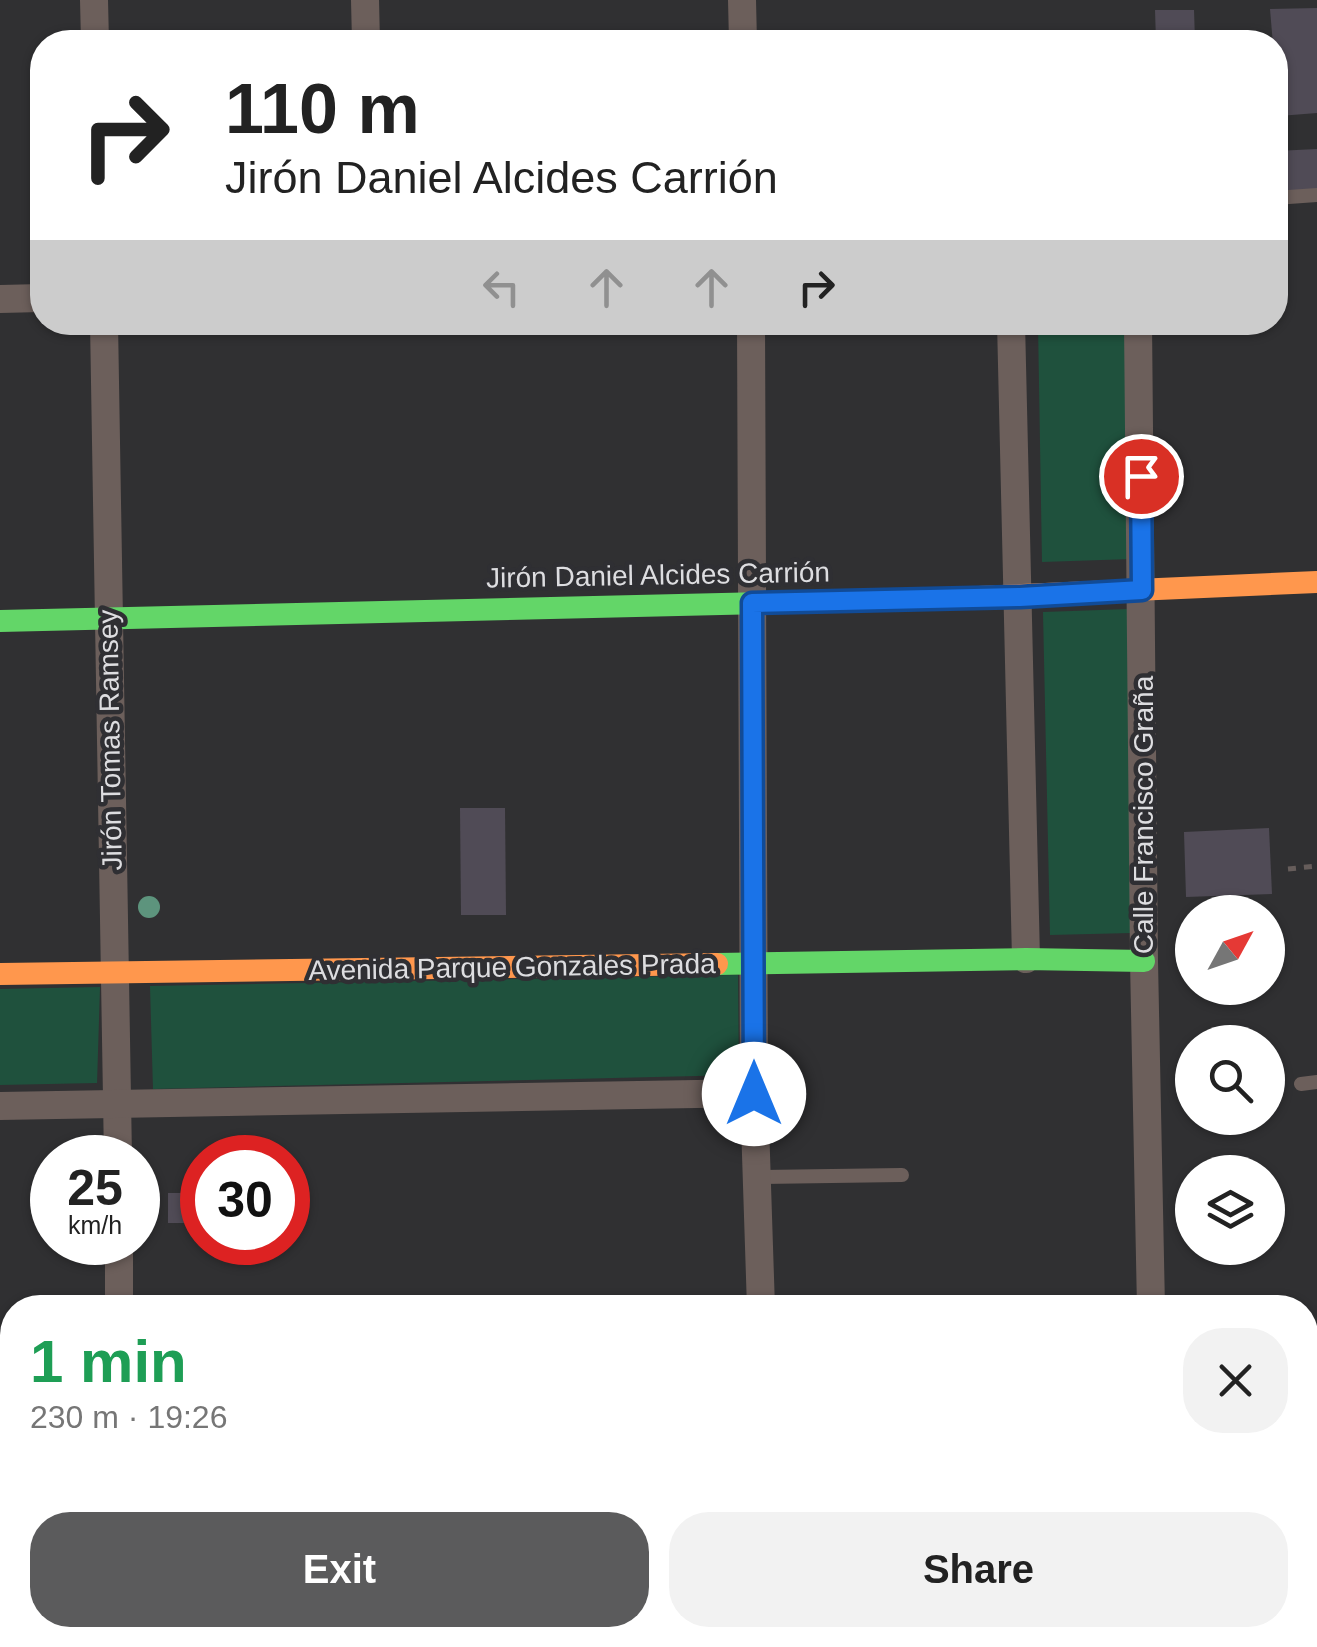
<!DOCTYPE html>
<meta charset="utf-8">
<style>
:root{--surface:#fff;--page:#f2f2f2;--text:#222;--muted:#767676;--accent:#5b5b5c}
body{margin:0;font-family:Arial,sans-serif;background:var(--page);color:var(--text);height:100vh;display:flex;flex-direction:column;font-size:38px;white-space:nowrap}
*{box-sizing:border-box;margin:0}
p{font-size:32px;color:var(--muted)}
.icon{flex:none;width:55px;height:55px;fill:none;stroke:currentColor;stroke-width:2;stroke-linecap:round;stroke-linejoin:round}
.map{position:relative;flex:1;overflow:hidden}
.side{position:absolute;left:0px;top:1295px;width:1318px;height:352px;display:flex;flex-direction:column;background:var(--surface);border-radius:40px 40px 0 0;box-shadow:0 2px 8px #0004}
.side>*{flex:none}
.top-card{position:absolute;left:30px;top:30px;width:1258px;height:305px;border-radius:40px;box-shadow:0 2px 8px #0004;background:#fff;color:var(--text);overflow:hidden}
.needle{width:65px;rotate:50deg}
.fabs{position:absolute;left:1175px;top:895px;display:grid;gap:20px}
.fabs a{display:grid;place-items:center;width:110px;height:110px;border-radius:50%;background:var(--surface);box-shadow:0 2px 8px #0004;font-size:50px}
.speed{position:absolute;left:30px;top:1135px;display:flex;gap:20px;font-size:50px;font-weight:700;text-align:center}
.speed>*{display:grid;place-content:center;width:130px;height:130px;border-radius:50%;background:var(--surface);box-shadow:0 2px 8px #0004;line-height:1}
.speed small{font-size:25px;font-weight:400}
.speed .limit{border:15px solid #d22;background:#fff;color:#111}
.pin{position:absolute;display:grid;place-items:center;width:85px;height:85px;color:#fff;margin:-42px;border:5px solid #fff;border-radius:50%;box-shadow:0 2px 10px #0007}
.me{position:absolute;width:110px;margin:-55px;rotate:0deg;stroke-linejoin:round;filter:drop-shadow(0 0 8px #0008)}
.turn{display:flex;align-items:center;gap:35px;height:210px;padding:0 30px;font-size:45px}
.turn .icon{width:130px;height:130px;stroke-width:2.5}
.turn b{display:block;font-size:70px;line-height:85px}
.lanes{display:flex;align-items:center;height:95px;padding:0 30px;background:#0003;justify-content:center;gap:50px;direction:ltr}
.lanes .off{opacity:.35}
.round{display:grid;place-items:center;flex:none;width:105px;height:105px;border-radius:40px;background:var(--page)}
.overview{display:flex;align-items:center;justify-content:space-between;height:170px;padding:0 30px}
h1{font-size:60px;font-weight:800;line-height:75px;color:#1e9e55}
.cta{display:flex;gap:20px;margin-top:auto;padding:20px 30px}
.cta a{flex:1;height:115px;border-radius:40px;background:var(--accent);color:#fff;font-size:40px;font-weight:800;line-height:115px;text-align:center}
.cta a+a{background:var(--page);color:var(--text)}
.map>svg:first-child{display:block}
</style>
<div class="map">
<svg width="1317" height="1647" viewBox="0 0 1317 1647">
<rect width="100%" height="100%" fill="#303032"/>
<!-- green -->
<g fill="#1f513d">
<path d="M 1038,323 L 1128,323 L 1132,559 L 1042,562 Z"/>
<path d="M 1129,609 L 1132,933 L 1050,935 L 1043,612 Z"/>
<path d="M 738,975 L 739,1075 L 153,1089 L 150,986 Z"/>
<path d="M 100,987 L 97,1083 L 0,1085 L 0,989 Z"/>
</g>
<!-- building -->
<g fill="#504b56">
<path d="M 1317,8 L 1317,113 L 1279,116 L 1270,9 Z"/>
<path d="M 1155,10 L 1194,10 L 1195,42 L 1156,42 Z"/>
<path d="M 638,34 L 639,42 L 556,42 L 556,40 Z"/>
<path d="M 1317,149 L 1317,192 L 1275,194 L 1276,151 Z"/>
<path d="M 460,808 L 505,808 L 506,915 L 461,915 Z"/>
<path d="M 1269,828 L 1272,894 L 1186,897 L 1184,832 Z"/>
<rect x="168" y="1193" width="34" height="30"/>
</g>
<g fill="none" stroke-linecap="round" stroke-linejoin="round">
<!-- path -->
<path stroke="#665d5b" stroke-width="5" stroke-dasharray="8 8" stroke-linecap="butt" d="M 1288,869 L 1317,866"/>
<!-- lane -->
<g stroke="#6c5f5b" stroke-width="14">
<path d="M 1275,198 L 1317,195"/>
<path d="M 1301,1084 L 1317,1082"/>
<path d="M 757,1177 L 902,1175"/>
</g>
<!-- street -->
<g stroke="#6c5f5b" stroke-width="28">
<path d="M 94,0 L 95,42"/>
<path d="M 365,0 L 366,42"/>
<path d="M 742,0 L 743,42"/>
<path d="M 0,299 L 42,298"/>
<path d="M 104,322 L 118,1158"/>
<path d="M 751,322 L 754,1093 L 761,1308"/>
<path d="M 1011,322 L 1026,959"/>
<path d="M 1138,322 L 1144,961 L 1151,1308"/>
<path d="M 0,1106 L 754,1093"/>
<path d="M 119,1242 L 119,1308"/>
<path d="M 0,1351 L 12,1350"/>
<path d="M 1305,1522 L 1317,1559"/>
<path d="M 1305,1621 L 1317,1617"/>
<path d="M 124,1635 L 124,1647"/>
<path d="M 763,1647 L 763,1635"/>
<path d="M 1234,1647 L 1267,1635"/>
</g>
<!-- fast -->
<g stroke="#63d668" stroke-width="22">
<path d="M 0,621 L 933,599"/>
<path d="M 717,964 L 1026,959 L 1144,961"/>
</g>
<!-- slow -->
<g stroke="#ff974d" stroke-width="22">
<path d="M 933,599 L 1317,582"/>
<path d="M 0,974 L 717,964"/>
</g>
</g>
<!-- trees -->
<circle fill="#5d947d" cx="149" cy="907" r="11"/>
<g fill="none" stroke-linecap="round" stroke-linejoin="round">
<!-- route casing -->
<g stroke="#114b97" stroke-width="25">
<path id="route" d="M 754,1094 L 752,603 L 1020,597 L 1142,590 L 1141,476"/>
</g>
<!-- route -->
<use href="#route" stroke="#1a73e8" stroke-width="18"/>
</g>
<g text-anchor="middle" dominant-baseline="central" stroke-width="9" stroke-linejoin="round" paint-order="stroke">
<!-- street labels -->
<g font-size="28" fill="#dddde0" stroke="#2f2f33">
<text transform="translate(658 575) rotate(-1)">Jirón Daniel Alcides Carrión</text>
<text transform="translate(110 740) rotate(-91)">Jirón Tomas Ramsey</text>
<text transform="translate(1143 815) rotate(-90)">Calle Francisco Graña</text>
<text transform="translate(512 967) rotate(-1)">Avenida Parque Gonzales Prada</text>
</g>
</g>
</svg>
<div class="fabs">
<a><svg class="needle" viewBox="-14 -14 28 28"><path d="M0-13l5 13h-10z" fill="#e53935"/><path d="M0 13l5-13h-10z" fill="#767676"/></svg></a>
<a><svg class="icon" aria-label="search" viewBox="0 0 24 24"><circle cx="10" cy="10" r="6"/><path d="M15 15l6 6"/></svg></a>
<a><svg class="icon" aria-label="layers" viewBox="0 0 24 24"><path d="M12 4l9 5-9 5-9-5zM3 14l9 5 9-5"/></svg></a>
</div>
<div class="speed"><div>25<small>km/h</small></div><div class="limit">30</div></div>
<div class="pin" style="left:1141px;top:476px;background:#d93025"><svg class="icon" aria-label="arrive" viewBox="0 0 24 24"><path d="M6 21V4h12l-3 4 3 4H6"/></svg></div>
<svg class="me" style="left:754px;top:1094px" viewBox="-20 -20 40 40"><circle r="19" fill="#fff"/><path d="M0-13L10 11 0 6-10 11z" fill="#1a73e8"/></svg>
<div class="top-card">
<div class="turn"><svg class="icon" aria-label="right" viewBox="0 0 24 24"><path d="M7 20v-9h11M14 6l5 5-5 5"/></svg><div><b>110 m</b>Jirón Daniel Alcides Carrión</div></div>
<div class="lanes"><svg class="icon off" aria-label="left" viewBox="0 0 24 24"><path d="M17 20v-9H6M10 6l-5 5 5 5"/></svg><svg class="icon off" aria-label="ahead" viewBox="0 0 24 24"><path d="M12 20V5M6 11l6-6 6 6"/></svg><svg class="icon off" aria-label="ahead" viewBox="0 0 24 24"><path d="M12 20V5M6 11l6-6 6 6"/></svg><svg class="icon" aria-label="right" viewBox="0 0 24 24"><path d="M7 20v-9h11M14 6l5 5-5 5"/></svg></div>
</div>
<section class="side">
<div class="overview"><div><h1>1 min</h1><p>230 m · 19:26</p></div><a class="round"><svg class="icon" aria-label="close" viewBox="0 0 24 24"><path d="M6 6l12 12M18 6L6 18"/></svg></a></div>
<div class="cta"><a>Exit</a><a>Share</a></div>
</section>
</div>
